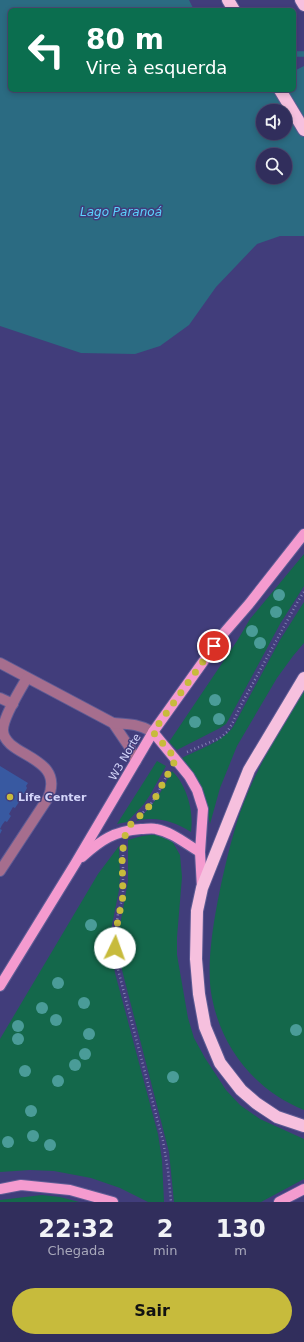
<!DOCTYPE html>
<html lang="pt">
<meta charset="utf-8">
<style>
:root{--surface:#312e5c;--page:#3d3a65;--text:#f1f3f6;--muted:#a8a8bb;--line:#4c4a72;--accent:#c7bb3c}
body{margin:0;font-family:"DejaVu Sans",sans-serif;background:var(--page);color:var(--text);height:100vh;display:flex;flex-direction:column;font-size:15px;white-space:nowrap}
*{box-sizing:border-box;margin:0}
p{font-size:13px;color:var(--muted)}
.icon{flex:none;width:22px;height:22px;fill:none;stroke:currentColor;stroke-width:2;stroke-linecap:round;stroke-linejoin:round}
.map{position:relative;height:1202px;overflow:hidden}
.sheet{display:flex;flex-direction:column;background:var(--surface);flex:1}
.sheet>*{flex:none}
.guide{position:absolute;left:8px;top:8px;width:288px;height:84px;border-radius:6px;box-shadow:0 2px 6px #0003,0 0 0 1px var(--line);background:#0b6e4f;color:#fff;overflow:hidden}
.controls{position:absolute;left:256px;top:104px;display:grid;gap:8px}
.controls a{display:grid;place-items:center;width:36px;height:36px;border-radius:50%;background:var(--surface);box-shadow:0 2px 6px #0003,0 0 0 1px var(--line);font-size:20px}
.pin{position:absolute;display:grid;place-items:center;width:34px;height:34px;color:#fff;margin:-17px;border:2px solid #fff;border-radius:50%;box-shadow:0 1px 4px #0007}
.me{position:absolute;width:44px;margin:-22px;rotate:3deg;stroke-linejoin:round;filter:drop-shadow(0 0 3px #0008)}
.turn{display:flex;align-items:center;gap:14px;height:84px;padding:0 12px;font-size:18px}
.turn .icon{width:52px;height:52px;stroke-width:2.5}
.turn b{display:block;font-size:28px;line-height:34px}
.eta{display:flex;justify-content:space-evenly;align-items:center;height:68px;text-align:center}
.eta b{font-size:24px;font-weight:600;line-height:28px}
.action{display:flex;gap:8px;margin-top:auto;padding:8px 12px}
.action a{flex:1;height:46px;border-radius:24px;background:var(--accent);color:#111;font-size:16px;font-weight:600;line-height:46px;text-align:center}
.map>svg:first-child{display:block}
</style>
<div class="map">
<svg width="304" height="1202" viewBox="0 0 304 1202">
<rect width="100%" height="100%" fill="#413d7b"/>
<!-- green -->
<g fill="#14684b">
<path d="M 304,554 L 304,586 L 280,624 L 229,719 L 226,724 L 220,728 L 177,750 L 169,742 L 237,641 L 250,619 Z"/>
<path d="M 304,602 L 304,643 L 293,656 L 277,678 L 237,746 L 220,788 L 210,824 L 203,791 L 190,768 L 182,758 C 199,749 221,743 233,727 L 280,640 Z"/>
<path d="M 304,689 L 304,1110 C 256,1091 222,1049 212,998 C 205,965 215,913 222,880 C 229,850 236,819 249,790 C 265,754 283,723 304,689 Z"/>
<path d="M 157,761 L 166,766 L 150,795 L 144,804 L 127,822 L 117,824 Z"/>
<path d="M 172,771 C 187,785 194,812 191,832 C 173,821 157,816 136,821 C 153,807 162,791 172,771 Z"/>
<path d="M 157,834 L 171,839 L 180,855 L 182,877 L 177,937 L 177,955 L 188,1018 L 194,1038 L 205,1058 L 226,1090 L 240,1105 L 260,1119 L 304,1139 L 304,1179 L 261,1202 L 174,1202 L 169,1152 L 122,970 L 119,953 L 118,936 L 128,881 L 128,840 L 142,836 Z"/>
<path d="M 119,846 L 120,876 L 119,890 L 112,925 L 110,944 L 115,973 L 158,1134 L 162,1160 L 164,1202 L 148,1202 L 120,1188 L 91,1178 L 54,1171 L 30,1170 L 0,1172 L 0,1039 L 98,874 Z"/>
<path d="M 42,1195 L 60,1197 L 79,1202 L 0,1202 L 0,1200 Z"/>
</g>
<!-- water -->
<path fill="#2b6b82" fill-rule="evenodd" d="M 0,0 L 189,0 L 194,10 L 10,10 L 10,90 L 251,90 L 254,92 L 257,90 L 294,90 L 294,71 L 304,66 L 304,236 L 280,236 L 257,244 L 216,287 L 189,325 L 160,346 L 135,354 L 81,353 L 0,326 ZM 263,111 L 285,111 L 285,133 L 263,133 ZM 263,155 L 285,155 L 285,177 L 263,177 Z"/>
<g fill="none" stroke-linecap="round" stroke-linejoin="round">
<!-- stream -->
<path stroke="#2b6b82" stroke-width="5.5" d="M 294,54 L 304,54"/>
</g>
<!-- building -->
<path fill="#3859a1" d="M 0,766 L 28,783 L 26,786 L 27,788 L 24,794 L 22,793 L 17,801 L 19,802 L 15,808 L 13,807 L 9,814 L 11,816 L 7,822 L 5,821 L 2,825 L 0,829 L 2,830 L 0,834 Z"/>
<g fill="none" stroke-linecap="round" stroke-linejoin="round">
<!-- minor casing -->
<g stroke="#5e5b94" stroke-width="12">
<g id="minor">
<path d="M 0,663 L 113,723 L 130,748 L 136,761"/>
<path d="M 0,698 L 13,704"/>
<path d="M 113,723 C 129,724 139,724 153,732"/>
<path d="M 0,871 L 48,798 C 66,756 5,757 3,731 C 2,719 20,690 27,678"/>
</g>
</g>
<!-- major casing -->
<g stroke="#5e5b94" stroke-width="12">
<g id="major">
<path d="M 153,732 L 189,776 L 197,790 L 203,809 L 200,852 L 202,888"/>
<path d="M 82,857 C 101,840 114,831 141,829 C 146,829 152,828 156,829 C 172,832 186,844 200,852"/>
<path d="M 0,986 L 75,864 L 153,732 L 223,634 L 249,604 L 304,534"/>
<path d="M 0,1189 L 21,1185 L 70,1190 L 113,1202"/>
<path d="M 279,1202 L 304,1189"/>
</g>
</g>
<!-- highway casing -->
<g stroke="#5e5b94" stroke-width="14">
<g id="highway">
<path d="M 228,0 L 234,10"/>
<path d="M 301,0 L 304,5"/>
<path d="M 280,90 L 304,130"/>
<path d="M 304,678 L 249,770 L 202,888 L 197,911 L 196,959 L 199,994 L 205,1027 L 220,1063 L 241,1090 L 256,1103 L 277,1117 L 304,1126"/>
</g>
</g>
<!-- path -->
<g stroke="#8381b4" stroke-width="2.5" stroke-dasharray="1 3" stroke-linecap="butt">
<path d="M 187,752 L 220,738 L 227,732 L 232,724 L 241,705 L 298,601 L 304,592"/>
<path d="M 140,815 C 154,804 160,788 168,773"/>
<path d="M 123,847 L 123,896 L 118,914 L 115,936 L 116,962 L 163,1141 L 168,1170 L 171,1202"/>
</g>
<!-- minor -->
<use href="#minor" stroke="#a66e8e" stroke-width="10"/>
<!-- major -->
<use href="#major" stroke="#f49bcf" stroke-width="10"/>
<!-- highway -->
<use href="#highway" stroke="#f6c0de" stroke-width="12"/>
</g>
<!-- trees -->
<g fill="#4a9c98">
<circle cx="279" cy="595" r="6"/>
<circle cx="276" cy="612" r="6"/>
<circle cx="252" cy="631" r="6"/>
<circle cx="260" cy="643" r="6"/>
<circle cx="215" cy="700" r="6"/>
<circle cx="219" cy="719" r="6"/>
<circle cx="195" cy="722" r="6"/>
<circle cx="91" cy="925" r="6"/>
<circle cx="58" cy="983" r="6"/>
<circle cx="84" cy="1003" r="6"/>
<circle cx="42" cy="1008" r="6"/>
<circle cx="56" cy="1020" r="6"/>
<circle cx="18" cy="1026" r="6"/>
<circle cx="296" cy="1030" r="6"/>
<circle cx="89" cy="1034" r="6"/>
<circle cx="18" cy="1039" r="6"/>
<circle cx="85" cy="1054" r="6"/>
<circle cx="75" cy="1065" r="6"/>
<circle cx="25" cy="1071" r="6"/>
<circle cx="173" cy="1077" r="6"/>
<circle cx="58" cy="1081" r="6"/>
<circle cx="31" cy="1111" r="6"/>
<circle cx="33" cy="1136" r="6"/>
<circle cx="8" cy="1142" r="6"/>
<circle cx="50" cy="1145" r="6"/>
</g>
<g fill="none" stroke-linecap="round" stroke-linejoin="round">
<!-- route -->
<path stroke="#c7bb3c" stroke-width="7" stroke-dasharray="0 12.6" d="M 115,948 L 117,925 L 123,896 L 122,855 L 125,836 L 131,824 L 146,810 L 154,800 L 176,759 L 153,732 L 214,646"/>
</g>
<!-- markers -->
<circle fill="#c7bb3c" stroke="#413d7b" stroke-width="1.5" cx="10" cy="797" r="4"/>
<g text-anchor="middle" dominant-baseline="central" stroke-width="3" stroke-linejoin="round" paint-order="stroke">
<!-- street labels -->
<g font-size="11" fill="#d4d5fa" stroke="#413d7b">
<text transform="translate(125 757) rotate(-60)">W3 Norte</text>
</g>
<!-- poi labels -->
<g font-size="11" font-weight="bold" fill="#d4d5fa" stroke="#413d7b" text-anchor="start">
<text x="18" y="797">Life Center</text>
</g>
<!-- water labels -->
<g font-size="12" font-style="italic" fill="#5bd4fe" stroke="#413d7b">
<text x="121" y="212">Lago Paranoá</text>
</g>
</g>
</svg>
<div class="controls">
<a><svg class="icon" aria-label="sound" viewBox="0 0 24 24"><path d="M4 9h4l5-4v14l-5-4H4zM17 9q2 3 0 6"/></svg></a>
<a><svg class="icon" aria-label="search" viewBox="0 0 24 24"><circle cx="10" cy="10" r="6"/><path d="M15 15l6 6"/></svg></a>
</div>
<div class="pin" style="left:214px;top:646px;background:#d93025"><svg class="icon" aria-label="arrive" viewBox="0 0 24 24"><path d="M6 21V4h12l-3 4 3 4H6"/></svg></div>
<svg class="me" style="left:115px;top:948px" viewBox="-20 -20 40 40"><circle r="19" fill="#fff"/><path d="M0-13L10 11 0 6-10 11z" fill="#c7bb3c"/></svg>
<div class="guide">
<div class="turn"><svg class="icon" aria-label="left" viewBox="0 0 24 24"><path d="M17 20v-9H6M10 6l-5 5 5 5"/></svg><div><b>80 m</b>Vire à esquerda</div></div>
</div>
</div>
<section class="sheet">
<div class="eta">
<div><b>22:32</b><p>Chegada</p></div>
<div><b>2</b><p>min</p></div>
<div><b>130</b><p>m</p></div>
</div>
<div class="action"><a>Sair</a></div>
</section>
